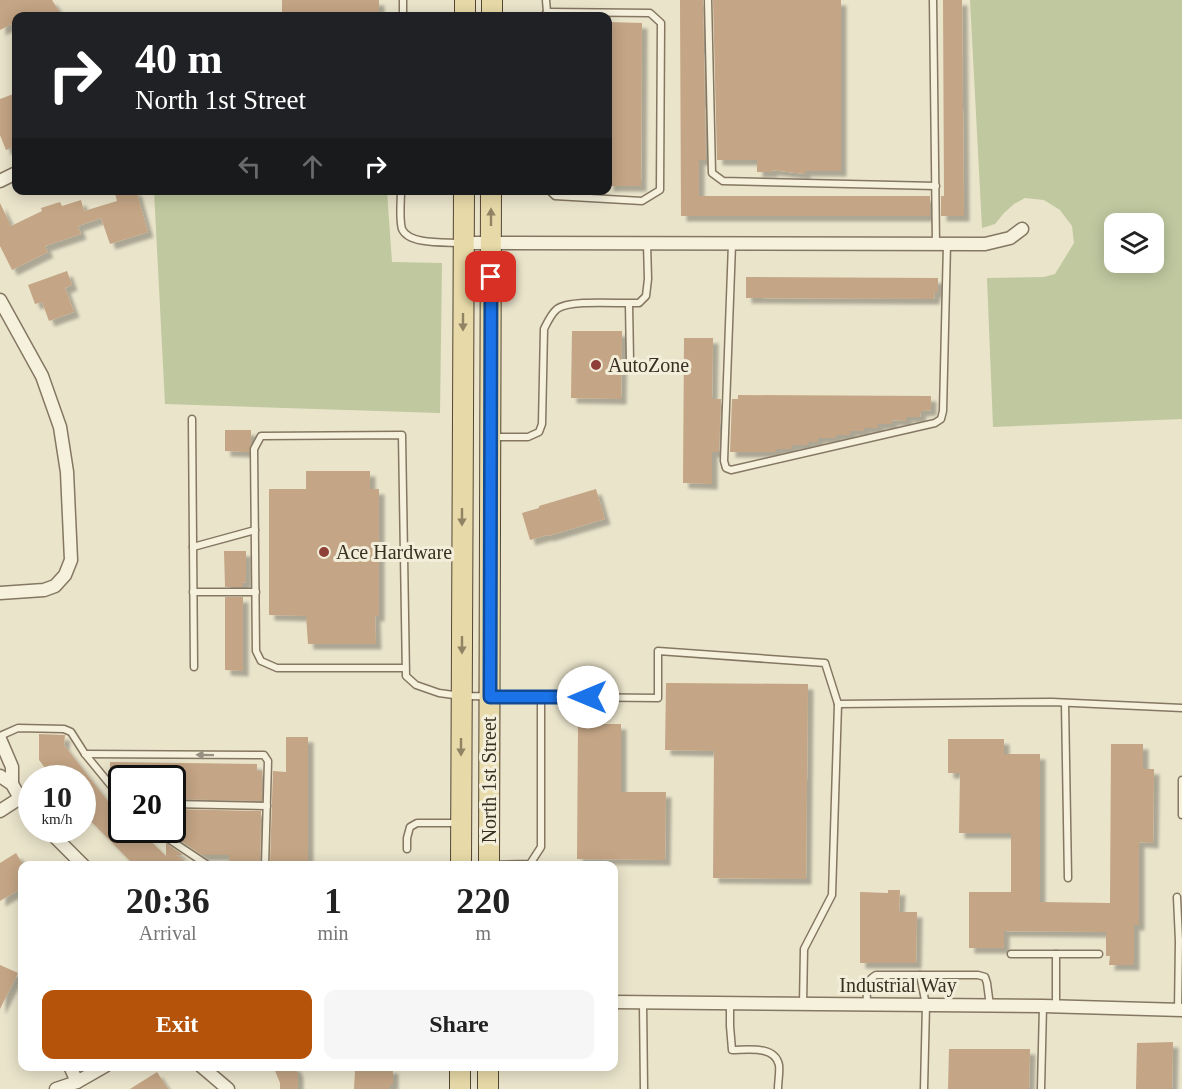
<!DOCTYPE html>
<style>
:root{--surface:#fff;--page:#f6f6f6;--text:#222;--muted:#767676;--accent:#b45309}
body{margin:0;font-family:Georgia,serif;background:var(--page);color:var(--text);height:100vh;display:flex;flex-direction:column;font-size:22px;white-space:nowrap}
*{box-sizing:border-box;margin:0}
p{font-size:20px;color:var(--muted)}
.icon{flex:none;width:33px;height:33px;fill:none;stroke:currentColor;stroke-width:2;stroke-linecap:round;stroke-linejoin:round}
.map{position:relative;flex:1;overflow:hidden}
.details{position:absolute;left:18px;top:861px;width:600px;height:210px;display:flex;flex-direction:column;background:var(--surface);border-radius:12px;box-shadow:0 3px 15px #0003}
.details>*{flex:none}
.guide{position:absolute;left:12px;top:12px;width:600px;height:183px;border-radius:12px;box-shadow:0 3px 15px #0003;background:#202124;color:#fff;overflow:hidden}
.buttons{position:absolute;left:1104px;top:213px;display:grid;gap:12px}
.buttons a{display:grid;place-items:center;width:60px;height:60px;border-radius:12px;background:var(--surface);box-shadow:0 3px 15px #0003;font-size:30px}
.speed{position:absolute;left:18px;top:765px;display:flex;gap:12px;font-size:30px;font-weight:700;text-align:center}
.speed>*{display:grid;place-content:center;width:78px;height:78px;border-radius:50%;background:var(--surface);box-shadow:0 3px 15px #0003;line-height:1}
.speed small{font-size:15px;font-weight:400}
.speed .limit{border:3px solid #111;border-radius:9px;background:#fff;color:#111}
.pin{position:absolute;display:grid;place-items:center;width:51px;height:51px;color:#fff;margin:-26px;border-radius:12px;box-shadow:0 3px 9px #0006}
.me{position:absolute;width:66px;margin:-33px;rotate:270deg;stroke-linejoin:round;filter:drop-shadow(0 0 4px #0008)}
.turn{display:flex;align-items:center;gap:21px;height:126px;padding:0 24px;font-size:27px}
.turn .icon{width:78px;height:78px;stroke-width:2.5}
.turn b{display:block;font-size:42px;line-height:51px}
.lanes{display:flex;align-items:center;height:57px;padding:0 24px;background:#0003;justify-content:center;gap:30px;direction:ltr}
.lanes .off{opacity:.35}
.eta{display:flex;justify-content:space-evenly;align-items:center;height:102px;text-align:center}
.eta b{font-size:36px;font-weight:700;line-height:42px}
.cta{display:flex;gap:12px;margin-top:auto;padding:12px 24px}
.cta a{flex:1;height:69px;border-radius:12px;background:var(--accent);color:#fff;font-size:24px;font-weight:700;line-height:69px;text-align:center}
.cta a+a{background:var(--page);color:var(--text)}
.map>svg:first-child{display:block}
</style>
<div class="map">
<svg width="1182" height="1089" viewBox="0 0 1182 1089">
<defs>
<filter id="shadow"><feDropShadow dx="5.5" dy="5.5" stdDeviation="1.5" flood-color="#0004"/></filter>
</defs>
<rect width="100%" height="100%" fill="#eae4cb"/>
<!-- green -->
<g fill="#bfc89f" fill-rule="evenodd">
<path d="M 970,0 L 1182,0 L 1182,419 L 993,427 L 987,278 L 1044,277 L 1055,274 L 1074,243 L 1072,226 L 1060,210 L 1044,200 L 1025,198 L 1014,204 L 1004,213 L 995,224 L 982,228 ZM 1114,224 L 1154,224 L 1154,262 L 1114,262 Z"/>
<path d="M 154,191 L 387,191 L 392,262 L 442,263 L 440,413 L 165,404 Z"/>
</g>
<!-- building -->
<g fill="#c4a585" filter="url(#shadow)">
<path d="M 0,0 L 52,0 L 62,16 L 16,16 L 16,22 L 0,30 Z"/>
<rect x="282" y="0" width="97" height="16"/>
<path d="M 680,0 L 703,0 L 706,160 L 699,160 L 699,196 L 930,196 L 930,216 L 681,216 Z"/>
<path d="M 713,0 L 841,0 L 841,171 L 805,171 L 805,174 L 772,170 L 772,172 L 757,172 L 757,160 L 717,160 Z"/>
<path d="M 943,0 L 962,0 L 964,216 L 941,216 L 941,196 L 944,196 Z"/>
<path d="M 608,22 L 642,23 L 641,186 L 608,186 Z"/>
<path d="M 16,93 L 16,146 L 6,150 L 0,135 L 0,99 Z"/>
<path d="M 123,190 L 136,190 L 148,232 L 110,244 L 101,218 L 78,226 L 81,234 L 45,246 L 48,252 L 12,270 L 0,246 L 0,203 L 11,226 L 42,211 L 41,208 L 60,202 L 62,206 L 81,200 L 84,211 L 117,201 L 115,193 Z"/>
<path d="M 67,271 L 72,285 L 65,288 L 74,312 L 49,321 L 42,302 L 35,304 L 28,285 Z"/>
<path d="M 746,277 L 938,278 L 938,292 L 935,292 L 934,299 L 746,298 Z"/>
<path d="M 572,331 L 622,331 L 621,399 L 571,398 Z"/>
<path d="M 684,338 L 713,338 L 712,399 L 721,399 L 719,452 L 712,452 L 712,484 L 683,483 Z"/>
<path d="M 738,395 L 931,396 L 931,410 L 921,411 L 920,417 L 906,417 L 906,421 L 892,420 L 892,424 L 878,424 L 878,428 L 864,428 L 864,431 L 850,431 L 850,435 L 836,435 L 836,438 L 818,438 L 818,442 L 808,442 L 808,445 L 792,445 L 792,449 L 776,449 L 776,452 L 730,452 L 732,399 L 738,399 Z"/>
<path d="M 225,430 L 251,430 L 251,444 L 249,452 L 225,451 Z"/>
<path d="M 306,471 L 370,471 L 370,489 L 379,489 L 379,616 L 375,616 L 376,644 L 308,644 L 306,616 L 269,615 L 269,489 L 306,489 Z"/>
<path d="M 596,489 L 605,519 L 548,536 L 547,535 L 530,540 L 522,513 L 539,508 L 539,506 Z"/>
<path d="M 224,551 L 246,551 L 246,582 L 243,583 L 243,587 L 225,587 Z"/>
<path d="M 225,597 L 243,597 L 243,671 L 225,670 Z"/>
<path d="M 666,683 L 808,684 L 806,879 L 713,878 L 714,751 L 665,750 Z"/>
<path d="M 578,724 L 621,724 L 621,792 L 666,792 L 665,860 L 577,859 Z"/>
<path d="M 39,734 L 65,735 L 64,745 L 110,804 L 110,799 L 122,811 L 122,830 L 139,830 L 166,856 L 166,843 L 183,855 L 176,855 L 192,866 L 136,866 L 132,863 L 82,812 L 82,778 L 53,778 L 39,760 Z"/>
<path d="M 286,737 L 308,737 L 308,866 L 286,866 L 286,863 L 270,862 L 273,771 L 286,772 Z"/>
<path d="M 948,739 L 1004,739 L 1004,754 L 1040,754 L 1040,902 L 1110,903 L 1111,744 L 1143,744 L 1143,769 L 1154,769 L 1153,843 L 1139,842 L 1139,925 L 1134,925 L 1134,965 L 1109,965 L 1110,956 L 1106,956 L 1106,932 L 1004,931 L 1004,948 L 969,948 L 969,892 L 1011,892 L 1011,833 L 959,833 L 960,773 L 948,773 Z"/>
<path d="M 110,762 L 257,764 L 257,771 L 262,771 L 262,801 L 172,799 L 172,778 L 112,778 L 110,776 Z"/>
<path d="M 172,809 L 261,811 L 260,862 L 229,862 L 229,855 L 202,855 L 166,831 L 166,830 L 172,830 Z"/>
<path d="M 16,853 L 22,863 L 22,888 L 0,901 L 0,863 Z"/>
<path d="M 888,890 L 900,890 L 899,912 L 917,912 L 916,963 L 860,963 L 860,892 L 888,893 Z"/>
<path d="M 0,965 L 18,973 L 0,1009 Z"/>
<path d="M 1173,1042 L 1172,1089 L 1136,1089 L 1137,1043 Z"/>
<path d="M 949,1049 L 1030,1049 L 1029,1089 L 948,1089 Z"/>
<path d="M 273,1066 L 295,1066 L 298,1073 L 298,1089 L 280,1089 L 280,1083 Z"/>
<path d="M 393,1068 L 393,1085 L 390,1085 L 390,1089 L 354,1089 L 355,1071 L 376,1071 L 376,1069 Z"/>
<path d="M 157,1072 L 168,1089 L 130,1089 Z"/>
</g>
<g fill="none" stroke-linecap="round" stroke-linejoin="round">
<!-- lane casing -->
<g stroke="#857761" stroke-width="9">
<g id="lane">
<path d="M 546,0 L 547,12"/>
<path d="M 708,0 L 712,173 L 723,181 L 936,186"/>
<path d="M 933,0 L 936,244"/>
<path d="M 403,16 L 403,0"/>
<path d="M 544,16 L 547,12 L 650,13 L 661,23 L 660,190 L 642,201 L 555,196 L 549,190"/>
<path d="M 401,190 C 401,201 399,219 402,229 C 409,245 445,242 460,243"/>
<path d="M 732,244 L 724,461 L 726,468 L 731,470 L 935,423 L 941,419 L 943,411 L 947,244"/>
<path d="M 629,304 L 630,361"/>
<path d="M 192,419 L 194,667"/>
<path d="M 494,437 L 528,437 L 539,432 L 542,424 L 544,329 C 548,321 551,314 557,309 C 570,299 621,304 639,303 L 646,296 L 648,279 L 647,243"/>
<path d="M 193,547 L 255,530"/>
<path d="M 193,592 L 256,592"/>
<path d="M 406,668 L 277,668 L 261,661 L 256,651 L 254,449 L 261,436 L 402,435 L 406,676 L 416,685 L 439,693 L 461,696 L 658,698 L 658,651 L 825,663 L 838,704 L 1052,702 L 1182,708"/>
<path d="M 1065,703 L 1068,878"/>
<path d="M 0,736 L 18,728 L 64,729 L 71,732 L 85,754 L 122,799"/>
<path d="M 85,754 L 264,755 L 268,761 L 265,866"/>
<path d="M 1182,780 L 1182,815"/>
<path d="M 172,804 L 267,806"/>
<path d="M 155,830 L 209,866"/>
<path d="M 407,849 L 407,838 L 410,827 L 417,823 L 458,823"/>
<path d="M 490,865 L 530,864 L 541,847 L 541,697"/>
<path d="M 1177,897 L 1179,941 L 1178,1010"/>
<path d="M 1011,954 L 1099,954"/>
<path d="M 1056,954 L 1056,1006"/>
<path d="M 920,975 L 926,1005 L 924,1089"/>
<path d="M 643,1003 L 644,1089"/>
<path d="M 730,1003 L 730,1026 L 732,1050 C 747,1050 775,1045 779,1065 C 780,1072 778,1081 778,1089"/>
<path d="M 867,1004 C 867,993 864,981 876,975 L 978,975 L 985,977 L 987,983 L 990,1006"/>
<path d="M 803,1005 L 804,949 L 832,895 L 838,704"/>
<path d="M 1041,1089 L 1043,1006"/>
</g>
</g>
<!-- street casing -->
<g stroke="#857761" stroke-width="15">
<g id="street">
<path d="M 0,181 L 16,173"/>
<path d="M 463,243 L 985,244 L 1010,238 L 1022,229"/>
<path d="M 0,300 L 42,376 L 60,427 L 67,472 L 71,560 L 65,575 L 55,586 L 44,590 L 0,593"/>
<path d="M 0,739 L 12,767 L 12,784"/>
<path d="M 0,776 L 12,784 L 20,798 L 32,811"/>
<path d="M 0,811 L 20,798"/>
<path d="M 48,830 L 84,866"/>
<path d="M 614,1002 L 1043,1006 L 1182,1010"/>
<path d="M 70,1066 L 77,1082"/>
<path d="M 201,1066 L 228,1089"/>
<path d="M 56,1089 L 77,1082 L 105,1066"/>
</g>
</g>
<!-- primary casing -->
<g stroke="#544634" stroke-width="22">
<g id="primary">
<path d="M 465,16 L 465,0"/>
<path d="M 492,16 L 492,0"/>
<path d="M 461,866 L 464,190"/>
<path d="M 489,866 L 491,190"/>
<path d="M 460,1066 L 460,1089"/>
<path d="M 488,1066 L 488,1089"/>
</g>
</g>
<!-- lane -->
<use href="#lane" stroke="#f6f1dd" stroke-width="6"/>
<!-- street -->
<use href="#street" stroke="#f6f1dd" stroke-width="12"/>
<!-- primary -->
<use href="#primary" stroke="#e8daa8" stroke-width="20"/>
</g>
<!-- one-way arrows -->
<defs><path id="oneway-solid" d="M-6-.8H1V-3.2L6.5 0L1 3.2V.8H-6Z" transform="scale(1.5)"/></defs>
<g fill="#908465">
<use href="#oneway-solid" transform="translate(491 217) rotate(-90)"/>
<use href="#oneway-solid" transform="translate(463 322) rotate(90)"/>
<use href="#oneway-solid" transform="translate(462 517) rotate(90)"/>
<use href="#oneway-solid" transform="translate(462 645) rotate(90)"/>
<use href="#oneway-solid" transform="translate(461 747) rotate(90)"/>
</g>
<use fill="#979080" href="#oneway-solid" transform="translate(205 755) rotate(-179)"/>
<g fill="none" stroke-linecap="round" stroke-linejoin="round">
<!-- route casing -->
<g stroke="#114b97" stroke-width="15">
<path id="route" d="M 491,277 L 490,697 L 588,697"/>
</g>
<!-- route -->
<use href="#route" stroke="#1a73e8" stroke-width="10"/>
</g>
<!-- markers -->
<g fill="#8e3f37" stroke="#f2eeda" stroke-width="2">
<circle cx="596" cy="365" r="6"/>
<circle cx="324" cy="552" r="6"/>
</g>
<g text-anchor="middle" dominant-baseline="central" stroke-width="6" stroke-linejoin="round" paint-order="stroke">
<!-- poi labels -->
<g font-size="20" fill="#382f22" stroke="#f2eeda" text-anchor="start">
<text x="608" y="365">AutoZone</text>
<text x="336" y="552">Ace Hardware</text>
</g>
<!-- street labels -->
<g font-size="20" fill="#382f22" stroke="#f2eeda">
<text transform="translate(489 780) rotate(-90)">North 1st Street</text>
<text x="898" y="985">Industrial Way</text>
</g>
</g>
</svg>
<div class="buttons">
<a><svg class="icon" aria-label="layers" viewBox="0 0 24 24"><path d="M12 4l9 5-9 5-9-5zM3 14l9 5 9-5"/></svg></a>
</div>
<div class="speed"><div>10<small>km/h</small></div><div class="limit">20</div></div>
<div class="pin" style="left:491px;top:277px;background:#d93025"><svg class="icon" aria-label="arrive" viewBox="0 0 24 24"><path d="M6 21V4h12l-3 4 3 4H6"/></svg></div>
<svg class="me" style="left:588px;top:697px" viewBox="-20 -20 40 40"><circle r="19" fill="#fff"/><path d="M0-13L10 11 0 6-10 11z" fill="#1a73e8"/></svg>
<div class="guide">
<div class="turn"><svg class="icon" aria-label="right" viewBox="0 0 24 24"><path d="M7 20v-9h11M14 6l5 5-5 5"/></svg><div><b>40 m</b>North 1st Street</div></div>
<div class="lanes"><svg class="icon off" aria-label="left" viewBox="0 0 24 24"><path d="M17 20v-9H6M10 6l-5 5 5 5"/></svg><svg class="icon off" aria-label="ahead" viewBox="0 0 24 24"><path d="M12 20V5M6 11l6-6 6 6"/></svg><svg class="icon" aria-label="right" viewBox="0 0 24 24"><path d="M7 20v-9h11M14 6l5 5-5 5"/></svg></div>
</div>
<section class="details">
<div class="eta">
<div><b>20:36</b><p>Arrival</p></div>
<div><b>1</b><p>min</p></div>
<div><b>220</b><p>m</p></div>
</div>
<div class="cta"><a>Exit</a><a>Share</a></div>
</section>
</div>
